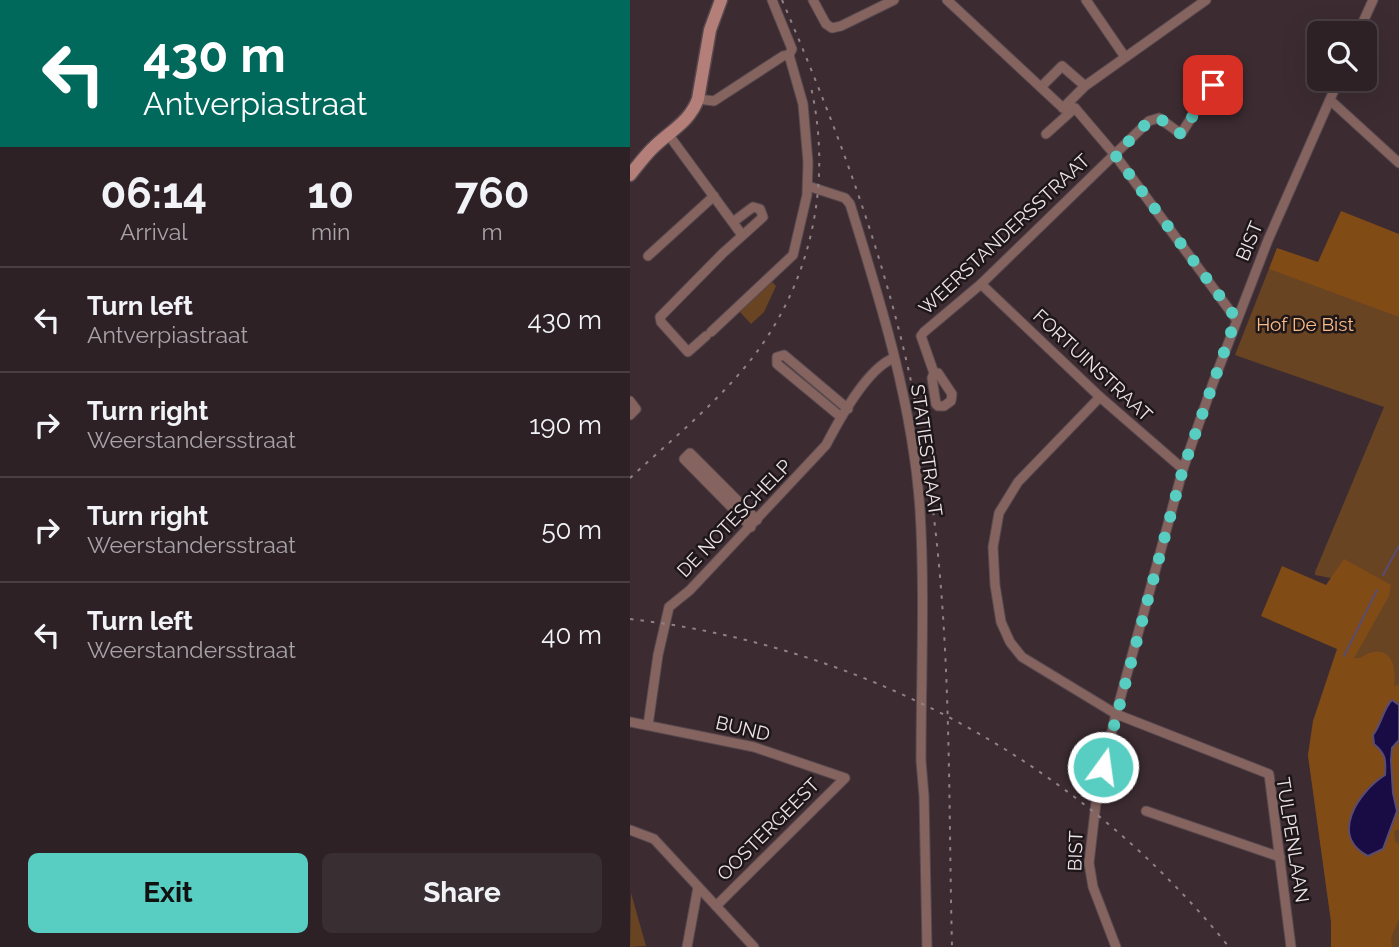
<!DOCTYPE html>
<style>
:root{--surface:#2d2126;--page:#392e32;--text:#f1f3f6;--muted:#a7a3a7;--line:#483e43;--accent:#57cec1}
body{margin:0;font-family:Raleway,sans-serif;background:var(--page);color:var(--text);height:100vh;display:flex;flex-direction:column;font-size:26px;white-space:nowrap}
*{box-sizing:border-box;margin:0}
p{font-size:23px;color:var(--muted)}
.icon{flex:none;width:38px;height:38px;fill:none;stroke:currentColor;stroke-width:2;stroke-linecap:round;stroke-linejoin:round}
.map{position:relative;flex:1;overflow:hidden}
.panel{display:flex;flex-direction:column;background:var(--surface);width:630px}
.panel>*{flex:none}
.banner{background:#00695c;color:#fff;overflow:hidden}
.buttons{position:absolute;left:677px;top:21px;display:grid;gap:14px}
.buttons a{display:grid;place-items:center;width:70px;height:70px;border-radius:10px;background:var(--surface);box-shadow:0 7px 28px #0002,0 0 0 2px var(--line);font-size:35px}
.pin{position:absolute;display:grid;place-items:center;width:60px;height:60px;color:#fff;margin:-30px;border-radius:14px;box-shadow:0 4px 10px #0006}
.me{position:absolute;width:77px;margin:-38px;rotate:14deg;stroke-linejoin:round;filter:drop-shadow(0 0 5px #0008)}
.turn{display:flex;align-items:center;gap:24px;height:147px;padding:0 28px;font-size:32px}
.turn .icon{width:91px;height:91px;stroke-width:2.5}
.turn b{display:block;font-size:49px;line-height:60px}
.eta{display:flex;justify-content:space-evenly;align-items:center;height:119px;text-align:center}
.eta b{font-size:42px;font-weight:700;line-height:49px}
.action{display:flex;gap:14px;margin-top:auto;padding:14px 28px}
.action a{flex:1;height:80px;border-radius:10px;background:var(--accent);color:#111;font-size:28px;font-weight:700;line-height:80px;text-align:center}
.action a+a{background:var(--page);color:var(--text)}
ul{padding:0;list-style:none}
li{display:flex;align-items:center;gap:21px;height:105px;padding:0 28px;border-top:2px solid var(--line)}
li div{flex:1}
li b{display:block;font-size:26px}
li em{font-style:normal}
main{display:flex;flex:1;min-height:0}
.map>svg:first-child{display:block}
</style>
<main>
<section class="panel">
<div class="banner">
<div class="turn"><svg class="icon" aria-label="left" viewBox="0 0 24 24"><path d="M17 20v-9H6M10 6l-5 5 5 5"/></svg><div><b>430 m</b>Antverpiastraat</div></div>
</div>
<div class="eta">
<div><b>06:14</b><p>Arrival</p></div>
<div><b>10</b><p>min</p></div>
<div><b>760</b><p>m</p></div>
</div>
<ul>
<li><svg class="icon" aria-label="left" viewBox="0 0 24 24"><path d="M17 20v-9H6M10 6l-5 5 5 5"/></svg><div><b>Turn left</b><p>Antverpiastraat</p></div><em>430 m</em></li>
<li><svg class="icon" aria-label="right" viewBox="0 0 24 24"><path d="M7 20v-9h11M14 6l5 5-5 5"/></svg><div><b>Turn right</b><p>Weerstandersstraat</p></div><em>190 m</em></li>
<li><svg class="icon" aria-label="right" viewBox="0 0 24 24"><path d="M7 20v-9h11M14 6l5 5-5 5"/></svg><div><b>Turn right</b><p>Weerstandersstraat</p></div><em>50 m</em></li>
<li><svg class="icon" aria-label="left" viewBox="0 0 24 24"><path d="M17 20v-9H6M10 6l-5 5 5 5"/></svg><div><b>Turn left</b><p>Weerstandersstraat</p></div><em>40 m</em></li>
</ul>
<div class="action"><a>Exit</a><a>Share</a></div>
</section>
<div class="map">
<svg width="769" height="947" viewBox="0 0 769 947">
<rect width="100%" height="100%" fill="#3c2c32"/>
<!-- green -->
<g fill="#694423">
<path d="M 644,256 L 769,308 L 769,947 L 701,947 L 701,921 L 678,755 L 685,722 L 743,586 L 685,575 L 685,572 L 754,407 L 605,355 Z"/>
<path d="M 141,281 L 146,286 L 134,312 L 121,324 L 110,312 Z"/>
<path d="M 1,893 L 16,946 L 0,947 Z"/>
</g>
<!-- forest -->
<g fill="#814b16">
<path d="M 711,211 L 769,234 L 769,317 L 639,269 L 647,248 L 688,262 Z"/>
<path d="M 714,559 L 761,585 L 759,596 L 724,658 C 732,659 732,656 739,653 C 764,646 766,670 764,686 L 769,685 L 769,829 L 764,831 L 765,841 L 769,844 L 769,919 L 761,938 L 762,947 L 701,947 L 701,921 L 678,755 L 683,721 L 707,649 L 631,616 L 652,566 L 696,585 Z"/>
</g>
<!-- water -->
<path fill="#190b43" stroke="#594c74" stroke-width="2" d="M 762,700 L 769,705 L 769,740 L 762,748 L 761,760 L 763,793 L 767,811 L 753,849 L 738,856 C 699,836 728,792 755,775 C 756,760 756,754 744,744 L 743,735 C 751,725 754,707 762,700 Z"/>
<g fill="none" stroke-linecap="round" stroke-linejoin="round">
<!-- stream -->
<g stroke="#594c74" stroke-width="2">
<path d="M 753,575 L 769,546"/>
<path d="M 714,656 L 747,590"/>
</g>
<!-- street casing -->
<g stroke="#58494f" stroke-width="11">
<g id="street">
<path d="M 183,0 L 196,24 L 202,28 L 211,26 L 264,0"/>
<path d="M 317,0 L 433,108"/>
<path d="M 456,0 L 495,57"/>
<path d="M 728,33 L 743,0"/>
<path d="M 411,87 L 432,66 L 455,86"/>
<path d="M 68,99 L 84,101 L 153,56 L 159,55"/>
<path d="M 700,100 L 769,163"/>
<path d="M 433,108 L 445,108 L 485,155 L 606,319"/>
<path d="M 433,108 L 455,86 L 576,0"/>
<path d="M 38,134 L 112,235"/>
<path d="M 416,134 L 445,108"/>
<path d="M 178,186 L 215,198 L 220,204 C 251,303 283,406 290,510 C 295,592 291,679 291,761 L 294,796 L 297,947"/>
<path d="M 18,256 L 84,196"/>
<path d="M 351,284 L 470,397 L 553,469"/>
<path d="M 81,332 L 163,255 L 177,195 L 178,162 L 173,104 L 159,55 L 162,49 L 142,0"/>
<path d="M 76,336 L 58,352 L 31,322 L 30,317 L 93,253 L 133,217 L 130,209 L 123,207 L 103,222"/>
<path d="M 304,373 L 308,373 L 322,394 L 321,401 L 314,406 L 308,406 L 306,404 L 302,378 L 304,373 L 291,336 L 294,332 L 351,284 L 519,121 L 529,118 L 551,134 L 590,72"/>
<path d="M 470,397 L 388,482 L 369,513 L 363,547 L 365,585 L 371,622 L 380,642 L 392,657 L 486,714 L 639,774 L 661,947"/>
<path d="M 0,401 L 6,409 L 0,415"/>
<path d="M 211,417 L 147,364 L 147,357 L 154,355 L 218,409"/>
<path d="M 121,527 L 54,459 L 60,453 L 127,520"/>
<path d="M 0,722 L 124,747 L 215,778 L 86,906"/>
<path d="M 18,725 L 28,655 L 39,607 L 60,590 L 196,445 C 209,420 237,368 264,358"/>
<path d="M 516,811 L 650,857"/>
<path d="M 0,830 L 24,839 L 124,947"/>
<path d="M 57,947 L 68,887"/>
<path d="M 486,947 L 463,887 L 459,863 L 467,794 L 486,714 L 553,469 L 583,383 L 638,240 L 709,79"/>
</g>
</g>
<!-- secondary casing -->
<g stroke="#58494f" stroke-width="15">
<path id="secondary" d="M 0,175 C 8,165 16,154 26,145 C 42,130 60,121 68,99 L 80,30 L 91,0"/>
</g>
<!-- street -->
<use href="#street" stroke="#856460" stroke-width="9"/>
<!-- secondary -->
<use href="#secondary" stroke="#b47f79" stroke-width="12"/>
<!-- rail -->
<g stroke="#8f8287" stroke-width="2" stroke-dasharray="3.5 7" stroke-linecap="butt">
<path d="M 152,0 C 218,153 272,303 297,468 C 322,626 318,787 322,947"/>
<path d="M 0,478 C 39,442 81,408 115,367 C 181,288 204,183 180,83"/>
<path d="M 0,619 C 234,646 451,763 599,947"/>
</g>
</g>
<g fill="none" stroke-linecap="round" stroke-linejoin="round">
<!-- route -->
<path stroke="#57cec1" stroke-width="12" stroke-dasharray="0 21.6" d="M 473,767 L 553,469 L 606,318 L 485,155 L 519,121 L 529,118 L 551,134 L 583,85"/>
</g>
<g text-anchor="middle" dominant-baseline="central" stroke-width="5" stroke-linejoin="round" paint-order="stroke">
<!-- street labels -->
<g font-size="19" fill="#eee3e7" stroke="#1e171a">
<text transform="translate(374 234) rotate(-43)">WEERSTANDERSSTRAAT</text>
<text transform="translate(619 241) rotate(-67)">BIST</text>
<text transform="translate(463 365) rotate(43)">FORTUINSTRAAT</text>
<text transform="translate(297 450) rotate(82)">STATIESTRAAT</text>
<text transform="translate(104 518) rotate(-46)">DE NOTESCHELP</text>
<text transform="translate(113 728) rotate(13)">BUND</text>
<text transform="translate(138 829) rotate(-45)">OOSTERGEEST</text>
<text transform="translate(663 840) rotate(81)">TULPENLAAN</text>
<text transform="translate(445 851) rotate(-88)">BIST</text>
</g>
<!-- park labels -->
<g font-size="19" fill="#fbba84" stroke="#1e171a">
<text x="675" y="324">Hof De Bist</text>
</g>
</g>
</svg>
<div class="buttons">
<a><svg class="icon" aria-label="search" viewBox="0 0 24 24"><circle cx="10" cy="10" r="6"/><path d="M15 15l6 6"/></svg></a>
</div>
<div class="pin" style="left:583px;top:85px;background:#d93025"><svg class="icon" aria-label="arrive" viewBox="0 0 24 24"><path d="M6 21V4h12l-3 4 3 4H6"/></svg></div>
<svg class="me" style="left:473px;top:767px" viewBox="-20 -20 40 40"><circle r="17" fill="#57cec1" stroke="#fff" stroke-width="3"/><path d="M0-11L8 9 0 5-8 9z" fill="#fff"/></svg>
</div>
</main>
